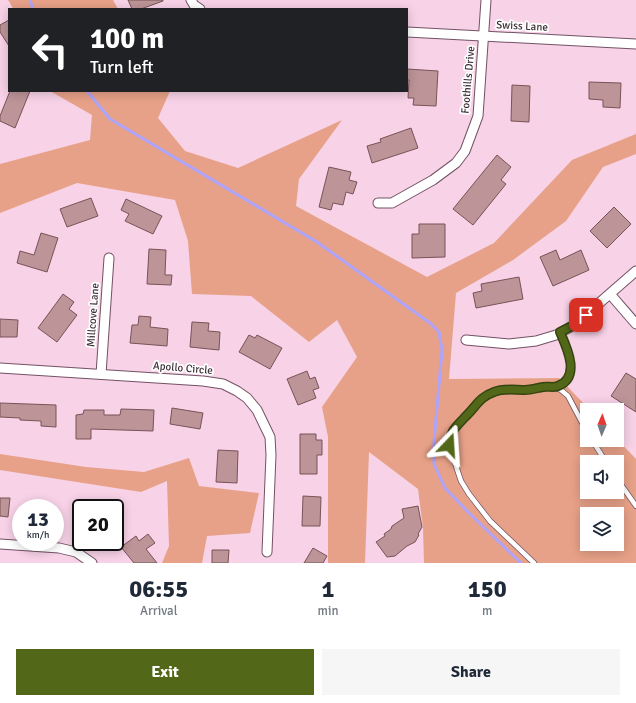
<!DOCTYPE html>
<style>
:root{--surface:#fff;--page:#f6f6f7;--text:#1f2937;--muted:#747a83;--accent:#526818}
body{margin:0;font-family:Signika,sans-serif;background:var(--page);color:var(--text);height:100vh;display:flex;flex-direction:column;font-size:15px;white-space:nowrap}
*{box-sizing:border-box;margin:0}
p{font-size:13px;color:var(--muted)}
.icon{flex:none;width:22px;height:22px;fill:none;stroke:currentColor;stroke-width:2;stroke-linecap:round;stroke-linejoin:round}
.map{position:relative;height:563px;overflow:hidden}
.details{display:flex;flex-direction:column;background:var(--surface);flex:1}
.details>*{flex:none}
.hud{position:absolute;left:8px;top:8px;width:400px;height:84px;border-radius:0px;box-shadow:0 2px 10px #0003;background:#202124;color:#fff;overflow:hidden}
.needle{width:26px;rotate:2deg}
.fabs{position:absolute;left:580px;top:403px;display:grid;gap:8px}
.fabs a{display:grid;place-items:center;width:44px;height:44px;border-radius:0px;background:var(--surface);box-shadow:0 2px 10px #0003;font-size:20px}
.speed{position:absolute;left:12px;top:499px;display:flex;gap:8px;font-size:20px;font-weight:700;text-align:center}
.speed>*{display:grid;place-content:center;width:52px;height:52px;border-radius:50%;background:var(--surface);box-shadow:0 2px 10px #0003;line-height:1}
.speed small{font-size:10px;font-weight:400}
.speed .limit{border:2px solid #111;border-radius:6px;background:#fff;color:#111}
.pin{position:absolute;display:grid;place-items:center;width:34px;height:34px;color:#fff;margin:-17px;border-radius:8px;box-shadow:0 2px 6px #0006}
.me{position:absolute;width:44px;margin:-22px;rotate:20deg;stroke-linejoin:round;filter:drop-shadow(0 0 3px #0008)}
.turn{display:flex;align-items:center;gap:14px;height:84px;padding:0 16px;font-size:18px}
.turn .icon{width:52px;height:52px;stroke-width:2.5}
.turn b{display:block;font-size:28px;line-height:34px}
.eta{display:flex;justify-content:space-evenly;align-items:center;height:68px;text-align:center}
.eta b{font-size:24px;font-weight:800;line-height:28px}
.action{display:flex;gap:8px;margin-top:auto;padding:8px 16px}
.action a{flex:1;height:46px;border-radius:0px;background:var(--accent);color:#fff;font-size:16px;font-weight:800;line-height:46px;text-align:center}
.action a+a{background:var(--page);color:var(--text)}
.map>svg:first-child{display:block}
</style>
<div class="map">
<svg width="636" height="563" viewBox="0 0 636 563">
<rect width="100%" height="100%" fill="#f8d2e7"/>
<!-- green -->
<g fill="#e7a188" fill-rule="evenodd">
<path d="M 7,0 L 113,0 L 118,9 L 13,9 L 9,1 Z"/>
<path d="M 50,91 L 170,91 L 158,118 L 185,151 L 238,168 L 342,120 L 299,179 L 296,206 L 427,277 L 494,243 L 572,160 L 636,134 L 636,154 L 603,167 L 566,221 L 513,260 L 456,293 L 449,379 L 559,378 L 590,410 L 587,410 L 587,440 L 617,440 L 617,439 L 636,459 L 636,563 L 424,563 L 423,528 L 418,489 L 369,452 L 365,563 L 328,563 L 328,437 L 322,407 L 357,357 L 337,320 L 309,342 L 251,296 L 192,294 L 188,241 L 175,200 L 77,183 L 0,213 L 0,164 L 90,140 L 92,115 ZM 587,462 L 617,462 L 617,492 L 587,492 ZM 587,514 L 617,514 L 617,544 L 587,544 Z"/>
<path d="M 0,454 L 86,467 L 144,472 L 189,458 L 199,486 L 259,493 L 250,533 L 207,536 L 202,563 L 162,563 L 169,546 L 167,481 L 141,492 L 0,470 Z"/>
</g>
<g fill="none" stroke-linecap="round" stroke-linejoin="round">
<!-- stream -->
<g stroke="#aea4fb" stroke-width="3">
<path d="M 30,0 L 33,9"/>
<path d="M 87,91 L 110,119 L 317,242 L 430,323 L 439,332 L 442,350 L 434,442 L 434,464 L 445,488 L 471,515 L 521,563"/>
</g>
</g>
<!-- building -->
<g fill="#bd9498" stroke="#785357">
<path d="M 128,0 L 163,0 L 163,1 L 141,9 L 132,9 Z"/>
<path d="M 9,20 L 9,46 L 0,32 L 0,25 Z"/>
<path d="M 407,69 L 438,71 L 436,106 L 413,105 L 414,98 L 408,98 L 409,80 L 407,80 Z"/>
<path d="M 589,82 L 621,83 L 620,108 L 603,107 L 603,100 L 589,99 Z"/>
<path d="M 512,85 L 530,86 L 529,122 L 511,121 Z"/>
<path d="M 10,91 L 30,91 L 15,128 L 0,121 L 0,116 Z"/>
<path d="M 411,128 L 418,148 L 372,163 L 367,146 L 381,142 L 380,139 Z"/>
<path d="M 497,155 L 511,167 L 501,180 L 506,184 L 473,225 L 453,209 Z"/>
<path d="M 329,167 L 351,172 L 349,180 L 357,182 L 353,194 L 346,192 L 343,205 L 333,203 L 331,210 L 319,207 Z"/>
<path d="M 91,198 L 98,216 L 67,227 L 60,209 Z"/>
<path d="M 126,199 L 162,216 L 153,234 L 125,221 L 129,214 L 121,210 Z"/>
<path d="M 614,207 L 631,224 L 607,248 L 590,231 Z"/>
<path d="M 419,224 L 445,224 L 445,257 L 412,258 L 412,234 L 419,234 Z"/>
<path d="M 41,233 L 58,238 L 47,272 L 17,263 L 20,251 L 34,255 Z"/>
<path d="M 149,249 L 166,250 L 165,275 L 172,275 L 171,285 L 147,284 Z"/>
<path d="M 556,250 L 560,260 L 581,250 L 589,270 L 553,286 L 540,257 Z"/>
<path d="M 519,277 L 523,299 L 476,308 L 473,293 L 482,291 L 481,284 Z"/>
<path d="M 63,294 L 74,302 L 69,309 L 77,315 L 57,342 L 38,328 Z"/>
<path d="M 139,316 L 151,317 L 150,327 L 168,329 L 167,346 L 130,343 L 132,325 L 138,325 Z"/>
<path d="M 0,319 L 18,320 L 17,337 L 0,337 Z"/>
<path d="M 192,322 L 209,323 L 208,331 L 220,332 L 219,350 L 190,347 Z"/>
<path d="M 249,335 L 255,338 L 257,335 L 282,348 L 270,369 L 239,352 Z"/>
<path d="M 307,371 L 310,379 L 315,377 L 319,388 L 313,390 L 316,398 L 298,405 L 287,379 Z"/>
<path d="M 626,373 L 636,379 L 636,412 L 611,396 Z"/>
<path d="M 0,403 L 56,405 L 56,427 L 41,426 L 41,421 L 20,420 L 20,418 L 0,417 Z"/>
<path d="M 172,408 L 203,413 L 200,429 L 170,424 Z"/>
<path d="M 121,409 L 154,410 L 153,431 L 91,429 L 91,439 L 76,439 L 76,415 L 83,414 L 84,410 L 104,410 L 104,415 L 120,415 Z"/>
<path d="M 300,434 L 316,434 L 316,440 L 322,440 L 322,455 L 317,455 L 317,474 L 300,474 Z"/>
<path d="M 218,450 L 238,451 L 237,483 L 216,482 Z"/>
<path d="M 303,496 L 321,497 L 320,526 L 302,526 Z"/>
<path d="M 0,498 L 10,498 L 8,517 L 0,516 Z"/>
<path d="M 418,506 L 422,527 L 418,534 L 419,535 L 415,542 L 407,546 L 395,556 L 387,557 L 376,542 L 385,536 L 384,534 L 391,529 L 392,526 L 404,518 L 402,509 Z"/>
<path d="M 148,534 L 155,543 L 146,549 L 157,563 L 134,563 L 121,547 L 136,536 L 139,541 Z"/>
<path d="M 313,548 L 327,556 L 323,563 L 304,563 Z"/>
<path d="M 212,550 L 229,550 L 228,563 L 212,563 Z"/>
</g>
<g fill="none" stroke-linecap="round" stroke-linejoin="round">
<!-- service casing -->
<g stroke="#725264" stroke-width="6">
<g id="service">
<path d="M 554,387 C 582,379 568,350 560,332"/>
<path d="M 592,440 L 606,462"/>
<path d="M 617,479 L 636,506"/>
<path d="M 534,563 L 490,521 L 469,494 L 461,481 L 449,445 L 452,432 L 479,400 L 488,395 L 497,391 L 527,390 L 545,387 L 554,387 L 561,390 L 568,396 L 587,432"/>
</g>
</g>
<!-- minor casing -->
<g stroke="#725264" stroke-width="11">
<g id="minor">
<path d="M 191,0 L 194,5 L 200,9"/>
<path d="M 407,32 L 636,44"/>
<path d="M 378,203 L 392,203 L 433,180 L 456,163 L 465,151 L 478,116 L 486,0"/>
<path d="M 610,294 L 636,324"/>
<path d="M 466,340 L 509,344 L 536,341 L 556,335 L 574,325 L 636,271"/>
<path d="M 0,368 L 203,381 L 223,384 L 237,391 L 247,398 L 257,410 L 270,437 L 271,455 L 267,552"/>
<path d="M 101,374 L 109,258"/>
<path d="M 0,544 L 59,548 L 76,552 L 92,563"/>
</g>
</g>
<!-- service -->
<use href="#service" stroke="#fff" stroke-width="4.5"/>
<!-- minor -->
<use href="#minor" stroke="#fff" stroke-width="9"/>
</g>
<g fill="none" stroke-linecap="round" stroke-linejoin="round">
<!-- route casing -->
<g stroke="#354410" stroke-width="10">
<path id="route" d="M 449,445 C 451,430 455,428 465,417 C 476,407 479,397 494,392 C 503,388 515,390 525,390 C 531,390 537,388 543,387 C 548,386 553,388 558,386 C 581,377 567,348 560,332 L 574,325 L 586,315"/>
</g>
<!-- route -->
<use href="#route" stroke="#526818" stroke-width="7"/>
</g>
<g text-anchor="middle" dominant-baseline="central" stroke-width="3.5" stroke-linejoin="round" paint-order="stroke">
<!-- street labels -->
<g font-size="11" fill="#3b2d35" stroke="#fff">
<text transform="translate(522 26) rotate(3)">Swiss Lane</text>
<text transform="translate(468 80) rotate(-85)">Foothills Drive</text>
<text transform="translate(93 315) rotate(-86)">Millcove Lane</text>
<text transform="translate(183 368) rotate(5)">Apollo Circle</text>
</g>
</g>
</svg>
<div class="fabs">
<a><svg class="needle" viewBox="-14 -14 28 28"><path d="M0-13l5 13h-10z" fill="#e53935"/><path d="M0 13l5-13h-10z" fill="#747a83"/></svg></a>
<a><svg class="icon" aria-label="sound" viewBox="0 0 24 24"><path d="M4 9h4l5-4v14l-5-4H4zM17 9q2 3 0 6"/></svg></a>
<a><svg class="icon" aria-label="layers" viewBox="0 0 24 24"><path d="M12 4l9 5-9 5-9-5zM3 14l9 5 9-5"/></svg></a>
</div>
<div class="speed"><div>13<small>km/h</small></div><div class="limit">20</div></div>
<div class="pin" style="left:586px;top:315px;background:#d93025"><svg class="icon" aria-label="arrive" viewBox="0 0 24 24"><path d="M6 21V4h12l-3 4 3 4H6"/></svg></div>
<svg class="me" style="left:449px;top:445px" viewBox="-20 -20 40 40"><path d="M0-17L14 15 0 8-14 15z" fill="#526818" stroke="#fff" stroke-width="4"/></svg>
<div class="hud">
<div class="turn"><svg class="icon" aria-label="left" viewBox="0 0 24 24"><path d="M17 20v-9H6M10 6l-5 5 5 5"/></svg><div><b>100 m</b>Turn left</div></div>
</div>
</div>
<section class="details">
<div class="eta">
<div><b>06:55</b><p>Arrival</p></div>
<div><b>1</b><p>min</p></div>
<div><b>150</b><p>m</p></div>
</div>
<div class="action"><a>Exit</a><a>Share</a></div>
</section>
